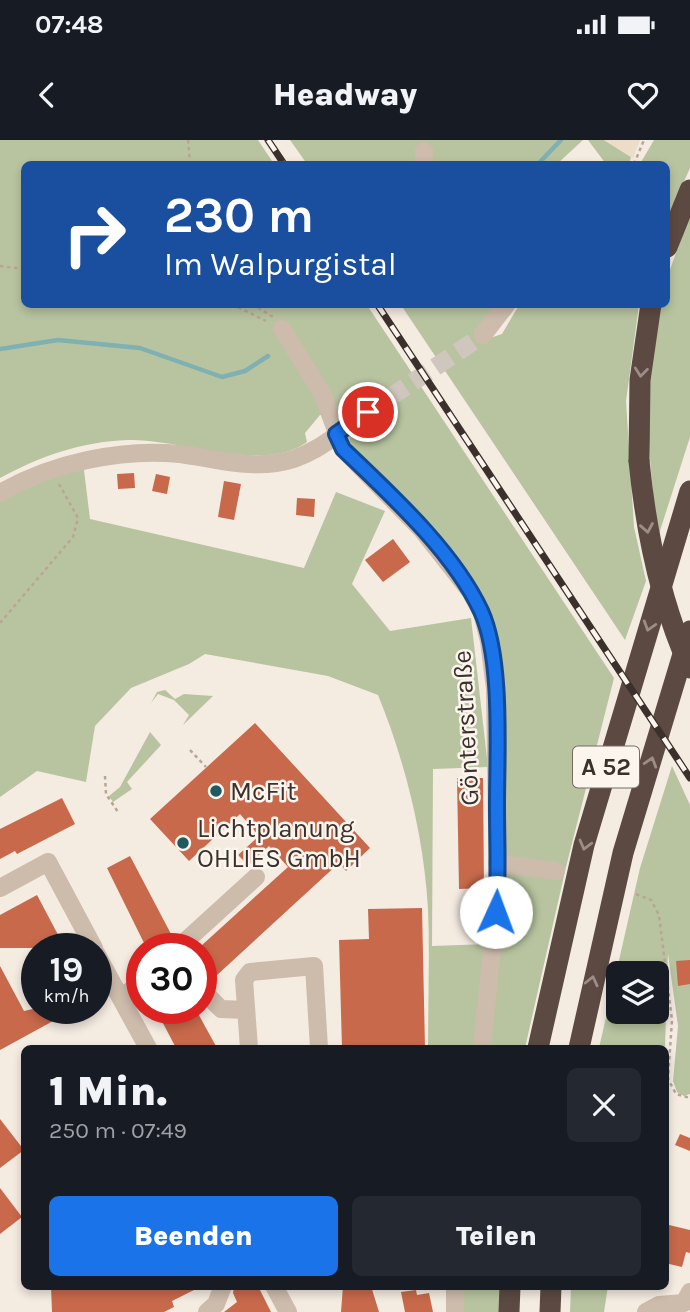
<!DOCTYPE html>
<html lang="de">
<meta charset="utf-8">
<style>
:root{--surface:#171b24;--page:#242831;--text:#f1f3f6;--muted:#9ea1a6;--accent:#1a73e8}
body{margin:0;font-family:Karla,sans-serif;background:var(--page);color:var(--text);height:100vh;display:flex;flex-direction:column;font-size:26px;white-space:nowrap}
*{box-sizing:border-box;margin:0}
p{font-size:23px;color:var(--muted)}
.icon{flex:none;width:38px;height:38px;fill:none;stroke:currentColor;stroke-width:2;stroke-linecap:round;stroke-linejoin:round}
.map{position:relative;flex:1;overflow:hidden}
.drawer{position:absolute;left:21px;top:905px;width:648px;height:245px;display:flex;flex-direction:column;background:var(--surface);border-radius:10px;box-shadow:0 4px 10px #0003}
.drawer>*{flex:none}
.hud{position:absolute;left:21px;top:21px;width:649px;height:147px;border-radius:10px;box-shadow:0 4px 10px #0003;background:#1a4fa0;color:#fff;overflow:hidden}
.fabs{position:absolute;left:606px;top:821px;display:grid;gap:14px}
.fabs a{display:grid;place-items:center;width:63px;height:63px;border-radius:10px;background:var(--surface);box-shadow:0 4px 10px #0003;font-size:35px}
.speed{position:absolute;left:21px;top:793px;display:flex;gap:14px;font-size:35px;font-weight:700;text-align:center}
.speed>*{display:grid;place-content:center;width:91px;height:91px;border-radius:50%;background:var(--surface);box-shadow:0 4px 10px #0003;line-height:1}
.speed small{font-size:18px;font-weight:400}
.speed .limit{border:10px solid #d22;background:#fff;color:#111}
.pin{position:absolute;display:grid;place-items:center;width:60px;height:60px;color:#fff;margin:-30px;border:4px solid #fff;border-radius:50%;box-shadow:0 2px 7px #0007}
.me{position:absolute;width:77px;margin:-38px;rotate:2deg;stroke-linejoin:round;filter:drop-shadow(0 0 5px #0008)}
.turn{display:flex;align-items:center;gap:24px;height:147px;padding:0 28px;font-size:32px}
.turn .icon{width:91px;height:91px;stroke-width:2.5}
.turn b{display:block;font-size:49px;line-height:60px}
.round{display:grid;place-items:center;flex:none;width:74px;height:74px;border-radius:10px;background:var(--page)}
.overview{display:flex;align-items:center;justify-content:space-between;height:119px;padding:0 28px}
h1{font-size:42px;font-weight:800;line-height:52px}
.cta{display:flex;gap:14px;margin-top:auto;padding:14px 28px}
.cta a{flex:1;height:80px;border-radius:10px;background:var(--accent);color:#fff;font-size:28px;font-weight:800;line-height:80px;text-align:center}
.cta a+a{background:var(--page);color:var(--text)}
.status{display:flex;justify-content:space-between;align-items:center;height:49px;padding:0 35px;background:var(--surface);direction:ltr}
.status svg{height:19px;fill:currentColor}
header{display:flex;justify-content:space-between;align-items:center;height:91px;padding:0 28px;background:var(--surface);font-size:32px;font-weight:800}
.map>svg:first-child{display:block}
</style>
<div class="status"><b>07:48</b><svg viewBox="0 0 49 12"><path d="M0 12V9h3v3zM5 12V6h3v6zM10 12V3h3v9zM15 12V0h3v12zM26 1h20v11H26zM47 4h2v5h-2z"/></svg></div>
<header><svg class="icon" aria-label="back" viewBox="0 0 24 24"><path d="M15 5l-7 7 7 7"/></svg>Headway<svg class="icon" aria-label="heart" viewBox="0 0 24 24"><path d="M12 20l-8-8c-3-5 5-10 8-4 3-6 11-1 8 4z"/></svg></header>
<div class="map">
<svg width="690" height="1172" viewBox="0 0 690 1172">
<rect width="100%" height="100%" fill="#f4ebe1"/>
<!-- green -->
<g fill="#b8c4a0" fill-rule="evenodd">
<path d="M 0,0 L 258,0 L 274,24 L 24,24 L 24,164 L 367,165 L 614,538 L 566,727 L 525,908 L 486,908 L 494,848 L 485,469 L 350,303 L 349,293 L 371,278 L 361,262 L 335,274 L 320,275 L 305,293 L 307,302 C 263,334 179,298 128,300 C 80,302 41,316 0,338 Z"/>
<path d="M 290,0 L 583,0 L 557,24 L 307,24 Z"/>
<path d="M 588,0 L 604,0 L 631,17 L 629,24 L 606,24 Z"/>
<path d="M 654,0 L 690,0 L 690,28 L 667,80 L 667,24 L 640,24 Z"/>
<path d="M 690,74 L 690,297 L 658,397 C 648,320 642,241 660,165 L 667,164 L 667,138 Z"/>
<path d="M 401,165 L 498,165 L 487,199 L 502,194 L 519,165 L 639,165 L 626,261 L 634,387 L 646,441 L 625,500 Z"/>
<path d="M 83,322 L 90,379 L 304,428 L 336,352 L 385,371 L 352,444 L 390,491 L 471,478 L 488,627 L 433,629 L 432,806 L 489,804 L 477,908 L 428,908 C 428,862 430,815 428,769 C 424,697 405,621 378,555 L 328,536 L 205,514 L 189,524 L 131,548 L 95,586 L 86,642 L 37,631 L 0,657 L 0,354 Z"/>
<path d="M 165,550 L 175,559 L 184,554 L 213,556 L 183,585 L 189,575 L 174,560 L 158,554 L 151,563 L 157,552 Z"/>
<path d="M 150,592 L 161,605 L 127,642 L 132,649 L 113,662 L 109,656 L 120,647 Z"/>
<path d="M 672,626 L 690,665 L 690,954 L 684,956 L 677,952 L 673,941 L 678,886 L 668,814 L 665,908 L 599,908 L 640,728 ZM 618,833 L 656,833 L 656,872 L 618,872 Z"/>
<path d="M 460,1146 L 501,1146 L 499,1172 L 460,1172 Z"/>
<path d="M 571,1146 L 608,1146 L 604,1172 L 570,1172 Z"/>
</g>
<!-- plaza -->
<path fill="#ecdcc8" d="M 604,0 L 640,0 L 633,18 Z"/>
<g fill="none" stroke-linecap="round" stroke-linejoin="round">
<!-- stream -->
<g stroke="#7fb0b2" stroke-width="4.5">
<path d="M 538,24 L 561,0"/>
<path d="M 0,209 L 58,200 L 140,208 L 222,237 L 245,231 L 268,216"/>
</g>
</g>
<!-- building -->
<g fill="#c8694b">
<path d="M 134,333 L 135,348 L 118,349 L 117,334 Z"/>
<path d="M 156,334 L 170,337 L 167,354 L 152,351 Z"/>
<path d="M 224,341 L 241,344 L 234,380 L 218,377 Z"/>
<path d="M 297,358 L 315,359 L 314,377 L 296,375 Z"/>
<path d="M 393,399 L 410,422 L 383,442 L 365,420 Z"/>
<path d="M 255,583 L 370,708 L 346,731 L 339,723 L 216,836 L 212,832 L 206,839 L 201,838 L 201,806 L 288,727 L 269,706 L 248,725 L 238,715 L 259,696 L 240,674 L 189,721 L 150,679 Z"/>
<path d="M 457,638 L 483,638 L 484,748 L 459,749 Z"/>
<path d="M 62,658 L 75,684 L 17,714 L 15,711 L 0,719 L 0,689 Z"/>
<path d="M 130,716 L 171,794 L 146,807 L 107,728 Z"/>
<path d="M 37,755 L 65,808 L 0,808 L 0,775 Z"/>
<path d="M 422,768 L 425,908 L 342,908 L 339,800 L 369,799 L 368,769 Z"/>
<path d="M 690,820 L 690,844 L 678,846 L 676,821 Z"/>
<path d="M 0,826 L 24,871 L 37,868 L 77,868 L 0,910 Z"/>
<path d="M 155,868 L 195,868 L 217,908 L 176,908 Z"/>
<path d="M 0,979 L 24,1010 L 0,1028 Z"/>
<path d="M 680,994 L 690,998 L 690,1011 L 675,1005 Z"/>
<path d="M 0,1048 L 22,1077 L 0,1094 Z"/>
<path d="M 665,1084 L 690,1090 L 690,1113 L 686,1112 L 682,1127 L 665,1123 Z"/>
<path d="M 51,1146 L 202,1146 L 172,1161 L 174,1167 L 164,1172 L 52,1172 Z"/>
<path d="M 234,1146 L 258,1146 L 271,1172 L 224,1172 L 237,1162 L 233,1153 Z"/>
<path d="M 343,1146 L 371,1146 L 379,1172 L 341,1172 Z"/>
<path d="M 416,1150 L 417,1155 L 429,1153 L 433,1172 L 405,1172 L 401,1152 Z"/>
</g>
<g fill="none" stroke-linecap="round" stroke-linejoin="round">
<!-- minor-tunnel -->
<path stroke="#cfc6bd" stroke-width="18" stroke-dasharray="18 9" stroke-linecap="butt" d="M 368,272 L 483,195"/>
<!-- path -->
<g stroke="#b9a596" stroke-width="2.5" stroke-dasharray="3.5 3.5" stroke-linecap="butt">
<path d="M 188,0 L 190,24"/>
<path d="M 634,24 L 644,0"/>
<path d="M 0,126 L 24,129"/>
<path d="M 232,164 L 266,181"/>
<path d="M 252,164 L 273,177"/>
<path d="M 0,483 L 73,397 L 78,378 L 59,344"/>
<path d="M 190,610 L 206,627"/>
<path d="M 105,636 L 106,654 L 118,672"/>
<path d="M 636,754 L 651,760 L 659,775 L 672,880 L 668,939 L 676,954 L 690,958"/>
</g>
<!-- minor -->
<g stroke="#cdbbac" stroke-width="18">
<path d="M 424,24 L 424,11"/>
<path d="M 282,189 L 323,255 L 343,309 L 422,390 L 470,451 L 482,473 L 489,501 L 495,549 L 498,751 L 482,908"/>
<path d="M 483,195 L 507,164"/>
<path d="M 0,353 C 52,323 121,308 180,314 C 212,318 243,328 276,323 C 311,319 340,292 368,272"/>
<path d="M 497,723 L 556,731"/>
<path d="M 0,748 L 48,722 L 94,808"/>
<path d="M 178,808 L 256,737"/>
<path d="M 96,813 L 148,908"/>
<path d="M 201,849 L 221,869 L 246,870"/>
<path d="M 120,856 L 142,845"/>
<path d="M 249,908 L 244,840 L 250,832 L 314,826 L 319,908"/>
<path d="M 274,1146 L 288,1172"/>
<path d="M 455,1146 L 455,1172"/>
<path d="M 207,1172 L 216,1164 L 223,1146"/>
<path d="M 646,1172 L 659,1165 L 684,1163 L 690,1152"/>
</g>
<!-- highway -->
<g stroke="#5c4a42" stroke-width="21">
<path d="M 667,107 L 690,50"/>
<path d="M 639,321 L 640,240 L 651,164"/>
<path d="M 538,908 L 584,705 L 690,351"/>
<path d="M 579,908 L 623,713 L 690,491"/>
<path d="M 509,1172 L 510,1146"/>
<path d="M 550,1172 L 551,1146"/>
</g>
<!-- rail casing -->
<g stroke="#3b302b" stroke-width="7">
<g id="rail">
<path d="M 268,0 L 284,24"/>
<path d="M 377,164 L 690,638"/>
</g>
</g>
<!-- rail -->
<use href="#rail" stroke="#fbf5ee" stroke-width="4.5" stroke-dasharray="13" stroke-linecap="butt"/>
<!-- highway-bridge -->
<path stroke="#5c4a42" stroke-width="21" d="M 639,321 C 646,392 660,462 690,528"/>
</g>
<!-- one-way arrows -->
<defs><path id="oneway-chevron" d="M-2-3.5L2.5 0L-2 3.5" fill="none" stroke-width="1.6" stroke-linecap="round" stroke-linejoin="round" transform="scale(1.75)"/></defs>
<g stroke="#9c8e87">
<use href="#oneway-chevron" transform="translate(641 232) rotate(96)"/>
<use href="#oneway-chevron" transform="translate(647 388) rotate(80)"/>
<use href="#oneway-chevron" transform="translate(649 486) rotate(107)"/>
<use href="#oneway-chevron" transform="translate(651 622) rotate(-73)"/>
<use href="#oneway-chevron" transform="translate(585 705) rotate(105)"/>
<use href="#oneway-chevron" transform="translate(592 841) rotate(-77)"/>
</g>
<g fill="none" stroke-linecap="round" stroke-linejoin="round">
<!-- route casing -->
<g stroke="#114b97" stroke-width="18">
<path id="route" d="M 368,272 L 336,294 L 343,309 C 390,354 453,411 481,471 C 503,519 497,612 497,666 C 497,701 499,737 496,772"/>
</g>
<!-- route -->
<use href="#route" stroke="#1a73e8" stroke-width="12"/>
</g>
<!-- markers -->
<g fill="#1f5a5e" stroke="#fbf5ee" stroke-width="2.5">
<circle cx="216" cy="651" r="7"/>
<circle cx="183" cy="703" r="7"/>
</g>
<g text-anchor="middle" dominant-baseline="central" stroke-width="5" stroke-linejoin="round" paint-order="stroke">
<!-- shield labels -->
<rect fill="#fbf5ee" stroke="#756b66" stroke-width="2" x="573" y="606.5" width="66" height="41" rx="5"/>
<g font-size="24" font-weight="bold" fill="#3b302b">
<text x="606" y="627">A 52</text>
</g>
<!-- street labels -->
<g font-size="26" fill="#3b302b" stroke="#fbf5ee">
<text transform="translate(466 588) rotate(-93)">Gönterstraße</text>
</g>
<!-- poi labels -->
<g font-size="26" fill="#3b302b" stroke="#fbf5ee" text-anchor="start">
<text x="230" y="651">McFit</text>
<text x="197" y="688">Lichtplanung<tspan x="197" dy="30">OHLIES GmbH</tspan></text>
</g>
</g>
</svg>
<div class="fabs">
<a><svg class="icon" aria-label="layers" viewBox="0 0 24 24"><path d="M12 4l9 5-9 5-9-5zM3 14l9 5 9-5"/></svg></a>
</div>
<div class="speed"><div>19<small>km/h</small></div><div class="limit">30</div></div>
<div class="pin" style="left:368px;top:272px;background:#d93025"><svg class="icon" aria-label="arrive" viewBox="0 0 24 24"><path d="M6 21V4h12l-3 4 3 4H6"/></svg></div>
<svg class="me" style="left:496px;top:772px" viewBox="-20 -20 40 40"><circle r="19" fill="#fff"/><path d="M0-13L10 11 0 6-10 11z" fill="#1a73e8"/></svg>
<div class="hud">
<div class="turn"><svg class="icon" aria-label="right" viewBox="0 0 24 24"><path d="M7 20v-9h11M14 6l5 5-5 5"/></svg><div><b>230 m</b>Im Walpurgistal</div></div>
</div>
<section class="drawer">
<div class="overview"><div><h1>1 Min.</h1><p>250 m · 07:49</p></div><a class="round"><svg class="icon" aria-label="close" viewBox="0 0 24 24"><path d="M6 6l12 12M18 6L6 18"/></svg></a></div>
<div class="cta"><a>Beenden</a><a>Teilen</a></div>
</section>
</div>
